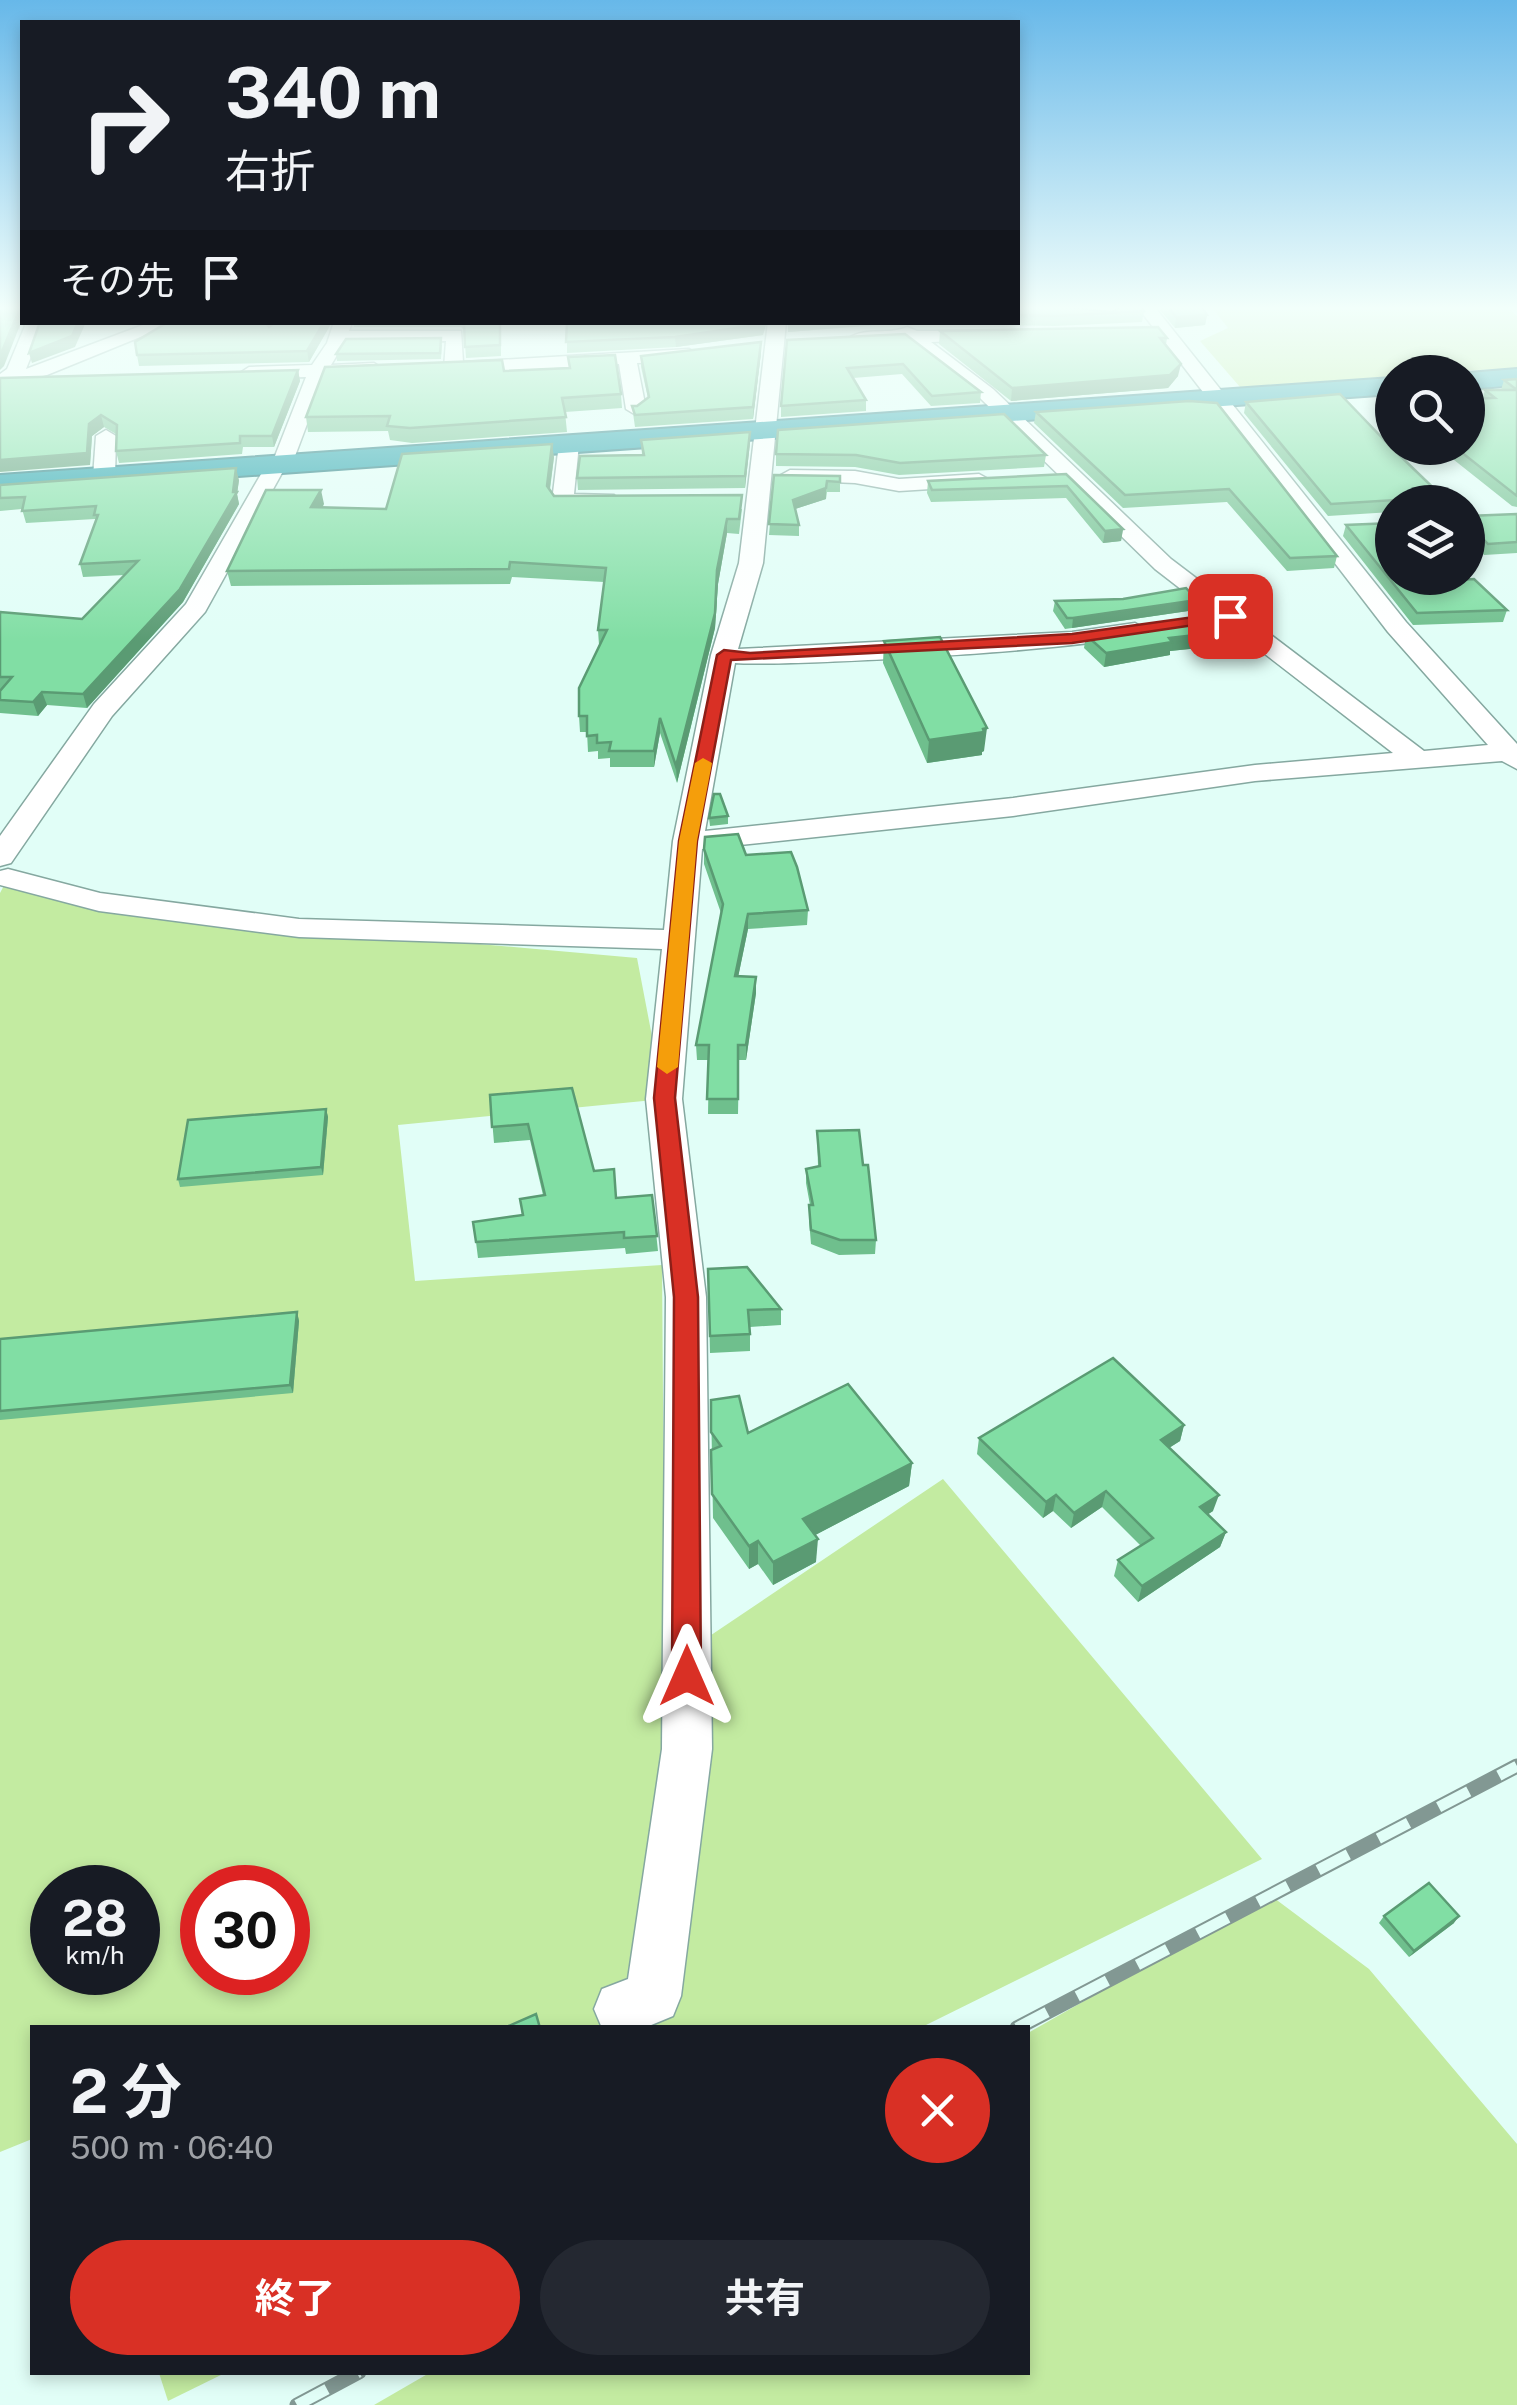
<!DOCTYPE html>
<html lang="ja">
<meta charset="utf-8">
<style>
:root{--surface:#171b24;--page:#242831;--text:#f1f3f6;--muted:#9ea1a6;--accent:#d93025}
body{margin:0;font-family:"Public Sans","Noto Sans JP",sans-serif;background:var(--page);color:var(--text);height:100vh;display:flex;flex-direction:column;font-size:38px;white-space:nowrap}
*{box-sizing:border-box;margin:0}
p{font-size:32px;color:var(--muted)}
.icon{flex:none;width:55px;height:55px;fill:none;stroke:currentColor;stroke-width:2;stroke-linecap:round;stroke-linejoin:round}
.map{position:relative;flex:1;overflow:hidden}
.side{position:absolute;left:30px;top:2025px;width:1000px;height:350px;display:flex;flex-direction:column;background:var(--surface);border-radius:0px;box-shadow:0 5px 15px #0003}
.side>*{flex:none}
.top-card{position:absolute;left:20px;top:20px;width:1000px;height:305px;border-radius:0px;box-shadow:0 5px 15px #0003;background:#171b24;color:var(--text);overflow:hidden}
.fabs{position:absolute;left:1375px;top:355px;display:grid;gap:20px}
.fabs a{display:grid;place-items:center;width:110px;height:110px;border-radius:50%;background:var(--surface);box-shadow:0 5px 15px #0003;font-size:50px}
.speed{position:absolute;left:30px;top:1865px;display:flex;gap:20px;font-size:50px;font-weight:700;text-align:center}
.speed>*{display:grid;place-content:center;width:130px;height:130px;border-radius:50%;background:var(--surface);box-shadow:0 5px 15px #0003;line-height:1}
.speed small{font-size:25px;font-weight:400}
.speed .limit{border:15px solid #d22;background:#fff;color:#111}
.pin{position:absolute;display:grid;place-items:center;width:85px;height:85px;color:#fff;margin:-42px;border-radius:20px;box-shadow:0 5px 15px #0006}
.me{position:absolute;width:110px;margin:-55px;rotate:0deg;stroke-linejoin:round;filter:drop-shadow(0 0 8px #0008)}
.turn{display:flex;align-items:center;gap:35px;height:210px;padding:0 40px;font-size:45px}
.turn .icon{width:130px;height:130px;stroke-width:2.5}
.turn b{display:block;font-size:70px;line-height:85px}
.then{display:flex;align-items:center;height:95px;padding:0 40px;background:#0003;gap:20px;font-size:38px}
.round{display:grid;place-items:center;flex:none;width:105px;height:105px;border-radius:52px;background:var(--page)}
.summary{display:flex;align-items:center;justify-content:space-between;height:170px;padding:0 40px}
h1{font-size:60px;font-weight:700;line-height:75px}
.cta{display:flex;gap:20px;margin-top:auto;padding:20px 40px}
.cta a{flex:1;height:115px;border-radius:60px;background:var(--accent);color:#fff;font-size:40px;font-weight:700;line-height:115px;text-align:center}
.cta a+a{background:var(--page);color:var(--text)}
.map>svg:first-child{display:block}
</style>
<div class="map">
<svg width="1517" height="2405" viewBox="0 0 1517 2405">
<rect width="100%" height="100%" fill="#e1fef7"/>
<!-- green -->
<g fill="#c3eba1" fill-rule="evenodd">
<path d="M 1210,305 L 1505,305 L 1517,316 L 1517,369 L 1392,372 L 1392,377 L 1240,387 L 1200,341 L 1228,328 Z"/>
<path d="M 8,878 L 299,928 L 637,958 L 664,1099 L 398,1125 L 415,1281 L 662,1265 L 665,1666 L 943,1479 L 1262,1859 L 922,2027 L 32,2028 L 32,2139 L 0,2152 L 0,893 ZM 52,1888 L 138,1888 L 138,1972 L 52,1972 ZM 202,1888 L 288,1888 L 288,1972 L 202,1972 Z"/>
<path d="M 1270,1895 L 1369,1969 L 1517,2144 L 1517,2405 L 374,2405 L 431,2372 L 1028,2372 L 1028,2033 Z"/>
<path d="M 159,2373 L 159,2372 L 225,2373 L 168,2401 Z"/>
</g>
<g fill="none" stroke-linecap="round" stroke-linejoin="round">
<!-- street casing -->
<g stroke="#85a8a0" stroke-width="3">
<g id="street">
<path d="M 1136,305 L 1153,305 L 1406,622 L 1517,744 L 1517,769 L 1502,761 L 1255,781 L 1013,816 L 702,849 L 682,1099 L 706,1297 L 712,1749 L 681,1996 L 673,2016 L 644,2028 L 602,2028 L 594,2009 L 602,1989 L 628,1979 L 662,1749 L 666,1297 L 646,1099 L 662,949 L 299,937 L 99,911 L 0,885 L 0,871 L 8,869 L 100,893 L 299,919 L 664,930 L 673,841 L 711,655 L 739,563 L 768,322 L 786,322 L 763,563 L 738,649 L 1072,632 L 1135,623 L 1147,630 C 1130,649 781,667 735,663 L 705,831 L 1013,798 L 1255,765 L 1393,753 L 1155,569 L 979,397 L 909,342 L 858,343 L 849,338 C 865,327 890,335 907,327 L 917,331 L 993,331 L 996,335 L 987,340 L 931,342 L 993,389 L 1171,559 L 1424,751 L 1488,745 L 1388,632 Z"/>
<path d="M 23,322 L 40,322 L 43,326 L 26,369 L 151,322 L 177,322 L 47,375 L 0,386 L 0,374 L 7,369 L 25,326 Z"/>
<path d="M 334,322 L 352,322 L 349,331 L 461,331 L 463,362 L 689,349 L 698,355 L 689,361 L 637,363 L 646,409 L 636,415 L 626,409 L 619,364 L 453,374 L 444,368 L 446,341 L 345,342 L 331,365 L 374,363 L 383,369 L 374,375 L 325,376 L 292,464 L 282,473 L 205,612 L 112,716 L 11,863 L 0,866 L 0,836 L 94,704 L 186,604 L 264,469 L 273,461 L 306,377 L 249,379 L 240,373 L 249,367 L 312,365 L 327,343 Z"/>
<path d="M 106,430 L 116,436 L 115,477 L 104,483 L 93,477 L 96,436 Z"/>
<path d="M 569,438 L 579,444 L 574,494 L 614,495 L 617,500 L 614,505 L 563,508 L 552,501 L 559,444 Z"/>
<path d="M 790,470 L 855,471 L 899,479 L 979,474 L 990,480 L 979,486 L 899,491 L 855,483 L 783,480 L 779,476 Z"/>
</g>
</g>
<!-- highway casing -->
<g stroke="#1c767b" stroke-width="4">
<g id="highway">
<path d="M 1517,369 L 1517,385 L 1468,389 L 1468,373 Z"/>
<path d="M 1392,378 L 1392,394 L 0,493 L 0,475 Z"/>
</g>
</g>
<!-- street -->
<use href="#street" fill="#fff" fill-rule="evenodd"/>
<!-- highway -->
<use href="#highway" fill="#1b9ea8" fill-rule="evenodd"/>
<!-- rail casing -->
<g stroke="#829893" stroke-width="15">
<g id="rail">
<path d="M 1017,2028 L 1517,1766"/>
<path d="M 297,2405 L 359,2372"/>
</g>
</g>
<!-- rail -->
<use href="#rail" stroke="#e1fef7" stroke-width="11" stroke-dasharray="34" stroke-linecap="butt"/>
</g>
<!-- wall -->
<g fill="#6fbf8d">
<path d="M 1018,305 L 1113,312 L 1118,309 L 1112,305 L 1145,305 L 1141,308 L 1144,311 L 1142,322 L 1054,326 L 907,323 L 788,332 L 788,322 L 1018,322 Z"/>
<path d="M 1156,305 L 1201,305 L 1207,315 L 1205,325 L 1175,328 Z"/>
<path d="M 168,322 L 267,322 L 269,327 L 275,322 L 332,322 L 309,362 L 139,366 L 137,355 Z"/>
<path d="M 353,322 L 501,322 L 501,356 L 466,358 L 464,330 L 461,327 L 354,327 Z"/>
<path d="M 567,322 L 763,335 L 676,347 L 567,353 Z"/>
<path d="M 940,331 L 1167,338 L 1166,345 L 1178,376 L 1168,388 L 1011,401 L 939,344 Z"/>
<path d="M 905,334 L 981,392 L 980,403 L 931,406 L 902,374 L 853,378 L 866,400 L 866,411 L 781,417 L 781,406 Z"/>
<path d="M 442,345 L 441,359 L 337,361 L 336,354 Z"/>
<path d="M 761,353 L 753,419 L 635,427 L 632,406 L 637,406 L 648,398 L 641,367 L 641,356 Z"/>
<path d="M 298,370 L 300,381 L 274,447 L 243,447 L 242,454 L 119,463 L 116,451 L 116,434 L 104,427 L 92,436 L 90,465 L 0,378 Z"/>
<path d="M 504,371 L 621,394 L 622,408 L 565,412 L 567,432 L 412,443 L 390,440 L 388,431 L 308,432 L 306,417 Z"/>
<path d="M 1517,379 L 1517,507 L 1512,506 L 1439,448 L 1468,448 L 1485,390 L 1501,390 L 1504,380 Z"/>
<path d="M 1189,401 L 1337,556 L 1334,568 L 1287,571 L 1227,502 L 1123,508 L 1034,423 L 1036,412 Z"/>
<path d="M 1246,402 L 1448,502 L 1392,502 L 1392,514 L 1392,512 L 1328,516 L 1244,413 Z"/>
<path d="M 750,432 L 745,488 L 578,490 L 577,478 L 642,455 L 641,440 Z"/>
<path d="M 776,454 L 1046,455 L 1044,467 L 899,475 L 855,467 L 776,466 Z"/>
<path d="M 554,457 L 550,490 L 554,496 L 742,509 L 739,534 L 727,533 L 718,584 L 715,628 L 677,783 L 660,733 L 654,767 L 610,767 L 610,758 L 598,759 L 598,751 L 588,752 L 587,732 L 580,732 L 579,716 L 599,645 L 598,630 L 604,582 L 512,577 L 510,584 L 231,586 L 227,571 L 324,504 L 322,508 L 386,509 Z"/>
<path d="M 1066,474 L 1123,529 L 1121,541 L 1103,543 L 1066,498 L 931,502 L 927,493 L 928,481 Z"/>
<path d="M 774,475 L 840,476 L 840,492 L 827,492 L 826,499 L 795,509 L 799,525 L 799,536 L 769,535 Z"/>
<path d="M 239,480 L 237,494 L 239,504 L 183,602 L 87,708 L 47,705 L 38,716 L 0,713 L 0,612 L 82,619 L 125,575 L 83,577 L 80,564 L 96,522 L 95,519 L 26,523 L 22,509 L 0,511 L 0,485 Z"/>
<path d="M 1517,514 L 1517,553 L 1484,555 L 1468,538 L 1468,516 Z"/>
<path d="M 1346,525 L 1444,581 L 1507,610 L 1503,622 L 1413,625 L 1343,536 Z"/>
<path d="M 1123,599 L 1195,610 L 1065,629 L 1053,611 L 1055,601 Z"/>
<path d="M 1231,631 L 1228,645 L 1170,651 L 1170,655 L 1104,667 L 1084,648 L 1086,635 Z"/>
<path d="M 884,641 L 984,751 L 982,752 L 982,755 L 927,763 L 883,663 Z"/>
<path d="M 728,816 L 728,824 L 710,826 L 709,818 Z"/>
<path d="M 704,849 L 746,855 L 808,910 L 807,925 L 748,929 L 738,977 L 756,977 L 756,993 L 746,1060 L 739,1060 L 738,1114 L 708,1114 L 709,1060 L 697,1060 L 696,1045 L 721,913 L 704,864 Z"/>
<path d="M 490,1095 L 594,1171 L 616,1198 L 652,1195 L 658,1251 L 626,1254 L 625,1248 L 478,1258 L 476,1242 L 522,1215 L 520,1199 L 543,1195 L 530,1140 L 494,1143 Z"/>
<path d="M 326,1109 L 328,1117 L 323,1175 L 180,1187 L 178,1179 Z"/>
<path d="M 817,1131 L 863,1165 L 876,1240 L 875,1254 L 839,1255 L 811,1244 L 809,1220 L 810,1205 L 806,1183 L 806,1169 L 818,1166 Z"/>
<path d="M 708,1269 L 781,1309 L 781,1325 L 750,1327 L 750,1351 L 710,1353 Z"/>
<path d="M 297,1312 L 299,1321 L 293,1393 L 0,1420 L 0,1339 Z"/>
<path d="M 711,1400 L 748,1433 L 912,1463 L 909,1486 L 815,1535 L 816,1562 L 773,1585 L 758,1564 L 749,1569 L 713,1518 Z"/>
<path d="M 1184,1425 L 1180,1441 L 1169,1448 L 1213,1511 L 1208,1514 L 1226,1532 L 1220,1547 L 1138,1602 L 1114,1576 L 1118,1560 L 1141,1546 L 1102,1507 L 1071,1528 L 1053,1511 L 1043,1518 L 977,1454 L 979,1438 Z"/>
<path d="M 1384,1916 L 1454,1923 L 1409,1957 L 1379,1923 Z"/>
</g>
<!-- shaded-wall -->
<g fill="#5a9b73">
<path d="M 20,308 L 22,320 L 4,366 L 0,370 L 0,356 Z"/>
<path d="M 1207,315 L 1205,325 L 1175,328 L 1176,317 Z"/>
<path d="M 78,322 L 86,322 L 75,347 L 32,363 L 29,353 Z"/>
<path d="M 324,322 L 332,322 L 309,362 L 307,351 Z"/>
<path d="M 767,322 L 763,335 L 676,347 L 675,337 Z"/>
<path d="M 788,322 L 907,322 L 788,332 Z"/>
<path d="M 761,342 L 761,353 L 753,419 L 753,407 Z"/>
<path d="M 1181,364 L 1178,376 L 1168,388 L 1011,401 L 1012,388 Z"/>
<path d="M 298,370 L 300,381 L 274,447 L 272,436 Z"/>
<path d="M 101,415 L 104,427 L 92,436 L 90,465 L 0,472 L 0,460 L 89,424 Z"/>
<path d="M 750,432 L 750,443 L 745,488 L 745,476 Z"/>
<path d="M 552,444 L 554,457 L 548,501 L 547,486 Z"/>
<path d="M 236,468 L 239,480 L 237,494 L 239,504 L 183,602 L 87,708 L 83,694 L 233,492 Z"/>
<path d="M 826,488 L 826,499 L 792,510 L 793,500 Z"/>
<path d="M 321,490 L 324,504 L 314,522 L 311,507 Z"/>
<path d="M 727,519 L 727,533 L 718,584 L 715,628 L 677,783 L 676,766 Z"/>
<path d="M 1123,529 L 1121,541 L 1103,543 L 1105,531 Z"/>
<path d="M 1197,600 L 1195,610 L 1072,628 L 1073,618 Z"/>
<path d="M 1231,631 L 1228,645 L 1170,651 L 1170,655 L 1104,667 L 1106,653 L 1169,638 Z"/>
<path d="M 42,692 L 47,705 L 38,716 L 33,702 Z"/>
<path d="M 660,718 L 660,733 L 654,767 L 654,751 Z"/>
<path d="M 987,728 L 984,751 L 982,752 L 982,755 L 927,763 L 929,740 Z"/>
<path d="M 748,914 L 748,929 L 735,992 L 735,976 Z"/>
<path d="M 756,977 L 756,993 L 746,1060 L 746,1045 Z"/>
<path d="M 326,1109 L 328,1117 L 323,1175 L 321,1167 Z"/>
<path d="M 297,1312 L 299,1321 L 293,1393 L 290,1385 Z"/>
<path d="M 1184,1425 L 1180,1441 L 1156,1456 L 1161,1440 Z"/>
<path d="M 912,1463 L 909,1486 L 802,1542 L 803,1519 Z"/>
<path d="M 1106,1491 L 1102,1507 L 1071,1528 L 1074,1513 Z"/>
<path d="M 1056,1495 L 1053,1511 L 1043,1518 L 1046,1502 Z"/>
<path d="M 1219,1495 L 1213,1511 L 1195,1523 L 1200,1507 Z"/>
<path d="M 1226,1532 L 1220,1547 L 1138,1602 L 1142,1586 Z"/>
<path d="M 818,1539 L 816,1562 L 773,1585 L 773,1562 Z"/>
<path d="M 758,1541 L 758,1564 L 749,1569 L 749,1546 Z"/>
<path d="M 1459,1916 L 1454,1923 L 1409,1957 L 1414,1951 Z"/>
</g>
<!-- building -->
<g fill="#81dea4" stroke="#5a9b73" stroke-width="2.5">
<path d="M 0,305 L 22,305 L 22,308 L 20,308 L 0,356 Z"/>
<path d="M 1018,305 L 1047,305 L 1113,312 L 1122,305 L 1140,305 L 1144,311 L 1055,316 L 1018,315 Z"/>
<path d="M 1167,305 L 1201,305 L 1207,315 L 1176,317 Z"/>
<path d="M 40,322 L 78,322 L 72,336 L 29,353 Z"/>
<path d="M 168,322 L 265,322 L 269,327 L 275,322 L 324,322 L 307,351 L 137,355 L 135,342 Z"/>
<path d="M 464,322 L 500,322 L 500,345 L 465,347 Z"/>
<path d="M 567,322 L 763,322 L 763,324 L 675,337 L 566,342 Z"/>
<path d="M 1158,327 L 1167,338 L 1160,338 L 1181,364 L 1170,375 L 1012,388 L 940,331 Z"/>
<path d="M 905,334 L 981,392 L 932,396 L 903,364 L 847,368 L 866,400 L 781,406 L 787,340 Z"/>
<path d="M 441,338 L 440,353 L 336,354 L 346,339 Z"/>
<path d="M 761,342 L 753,407 L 635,415 L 632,406 L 637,406 L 649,397 L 641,356 Z"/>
<path d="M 615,355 L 621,394 L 562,398 L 566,417 L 410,428 L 387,426 L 390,416 L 306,417 L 325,367 L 502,360 L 504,371 L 570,368 L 568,357 Z"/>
<path d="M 298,370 L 272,436 L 240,436 L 240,443 L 116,451 L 117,425 L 101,415 L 89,424 L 87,453 L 0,460 L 0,378 Z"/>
<path d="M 1517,379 L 1517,390 L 1504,380 Z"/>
<path d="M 1485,390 L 1517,390 L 1517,496 L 1456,448 L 1468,448 L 1468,399 L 1495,398 Z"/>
<path d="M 1340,394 L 1392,448 L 1448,502 L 1396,502 L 1395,500 L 1331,504 L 1246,402 Z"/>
<path d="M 1189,401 L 1217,403 L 1337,556 L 1290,558 L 1229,489 L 1125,495 L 1036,412 Z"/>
<path d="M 1004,414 L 1046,455 L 900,463 L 856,455 L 776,454 L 778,430 Z"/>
<path d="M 750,432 L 745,476 L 577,478 L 580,456 L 644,455 L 641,440 Z"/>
<path d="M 552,444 L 547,486 L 554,496 L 742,495 L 739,519 L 727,519 L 717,570 L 715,613 L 676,766 L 660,718 L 654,751 L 609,751 L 611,742 L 597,743 L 597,735 L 587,736 L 587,716 L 579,716 L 579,688 L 607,630 L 598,630 L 606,568 L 510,562 L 509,569 L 227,571 L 266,490 L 321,490 L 311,507 L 386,509 L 402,454 Z"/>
<path d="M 236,468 L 233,492 L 237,492 L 180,589 L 83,694 L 42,692 L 33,702 L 0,700 L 0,691 L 12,677 L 0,677 L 0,612 L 82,619 L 138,561 L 80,564 L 98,515 L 94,515 L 96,506 L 22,511 L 25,497 L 0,498 L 0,485 Z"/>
<path d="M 1066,474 L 1123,529 L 1105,531 L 1067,486 L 932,490 L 928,481 Z"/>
<path d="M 774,475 L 840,476 L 840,482 L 827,481 L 826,488 L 793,500 L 799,525 L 769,524 Z"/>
<path d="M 1517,514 L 1517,542 L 1488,544 L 1468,523 L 1468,516 Z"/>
<path d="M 1392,523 L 1392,578 L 1441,578 L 1444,581 L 1474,579 L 1507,610 L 1417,613 L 1346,525 Z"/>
<path d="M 1186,588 L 1197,600 L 1073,618 L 1067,618 L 1055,601 L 1123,599 Z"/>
<path d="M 1216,616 L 1231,631 L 1169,638 L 1172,642 L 1106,653 L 1086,635 Z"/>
<path d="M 940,637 L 987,728 L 983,729 L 984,732 L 929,740 L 884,641 Z"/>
<path d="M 714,794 L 720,794 L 728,816 L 709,818 Z"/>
<path d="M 738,834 L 746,855 L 791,852 L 797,867 L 808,910 L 748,914 L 735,976 L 756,977 L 746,1045 L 738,1045 L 738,1099 L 707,1099 L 709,1045 L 696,1045 L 723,904 L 704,849 L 705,837 Z"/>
<path d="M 572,1088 L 594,1171 L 614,1169 L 616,1198 L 652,1195 L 657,1236 L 624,1238 L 624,1232 L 476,1242 L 473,1222 L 523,1215 L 520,1199 L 545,1195 L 528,1124 L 492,1127 L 490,1095 Z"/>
<path d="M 326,1109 L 321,1167 L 178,1179 L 188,1120 Z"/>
<path d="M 859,1130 L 863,1165 L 868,1165 L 876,1240 L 840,1240 L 811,1230 L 809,1205 L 813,1205 L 806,1169 L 820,1166 L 817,1131 Z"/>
<path d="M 747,1267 L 781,1309 L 748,1310 L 750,1334 L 710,1336 L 708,1269 Z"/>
<path d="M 297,1312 L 290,1385 L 0,1411 L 0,1339 Z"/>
<path d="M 1113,1358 L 1184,1425 L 1161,1440 L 1219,1495 L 1200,1507 L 1226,1532 L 1142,1586 L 1118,1560 L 1153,1538 L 1106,1491 L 1074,1513 L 1056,1495 L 1046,1502 L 979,1438 Z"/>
<path d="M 848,1384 L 912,1463 L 803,1519 L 818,1539 L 773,1562 L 758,1541 L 749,1546 L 712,1494 L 711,1450 L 721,1446 L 711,1432 L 711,1400 L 739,1396 L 748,1433 Z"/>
<path d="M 1429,1883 L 1459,1916 L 1414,1951 L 1384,1916 Z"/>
<path d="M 536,2014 L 540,2028 L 504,2028 Z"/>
</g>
<!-- sky -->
<linearGradient id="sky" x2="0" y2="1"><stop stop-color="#67b8e9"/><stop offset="0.48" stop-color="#f2fffb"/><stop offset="1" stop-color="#f2fffb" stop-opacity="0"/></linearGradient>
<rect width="1517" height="642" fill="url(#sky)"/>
<!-- route -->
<path fill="#d93025" stroke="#8d1f18" stroke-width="2.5" d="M 1230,612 L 1235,613 L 1235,619 L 1072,643 L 731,660 L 697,841 L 675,1098 L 698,1297 L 701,1676 L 697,1686 L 687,1690 L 676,1686 L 672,1676 L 674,1297 L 654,1098 L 679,841 L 717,655 L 724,650 L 750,653 L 1072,634 Z"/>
<!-- slow -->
<path fill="#f59e0b" d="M 703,758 L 712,763 L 697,841 L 678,1067 L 667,1074 L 657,1067 L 679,841 L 695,763 Z"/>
</svg>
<div class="fabs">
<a><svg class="icon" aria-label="search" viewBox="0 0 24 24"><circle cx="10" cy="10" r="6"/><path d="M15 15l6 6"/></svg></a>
<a><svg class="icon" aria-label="layers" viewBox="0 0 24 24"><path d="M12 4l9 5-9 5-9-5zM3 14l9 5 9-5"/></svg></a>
</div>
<div class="speed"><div>28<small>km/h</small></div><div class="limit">30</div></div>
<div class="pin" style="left:1230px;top:616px;background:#d93025"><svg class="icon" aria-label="arrive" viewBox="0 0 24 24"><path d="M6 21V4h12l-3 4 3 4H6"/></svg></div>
<svg class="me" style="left:687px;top:1676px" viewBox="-20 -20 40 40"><path d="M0-17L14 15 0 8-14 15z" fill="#d93025" stroke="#fff" stroke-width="4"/></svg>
<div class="top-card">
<div class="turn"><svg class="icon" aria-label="right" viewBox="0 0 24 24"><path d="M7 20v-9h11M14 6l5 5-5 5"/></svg><div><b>340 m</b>右折</div></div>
<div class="then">その先<svg class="icon" aria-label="arrive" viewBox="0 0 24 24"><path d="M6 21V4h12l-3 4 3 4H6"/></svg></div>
</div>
<section class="side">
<div class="summary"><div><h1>2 分</h1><p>500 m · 06:40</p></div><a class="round" style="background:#d93025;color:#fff"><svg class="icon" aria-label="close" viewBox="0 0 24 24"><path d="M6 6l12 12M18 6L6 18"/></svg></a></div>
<div class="cta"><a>終了</a><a>共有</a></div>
</section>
</div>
